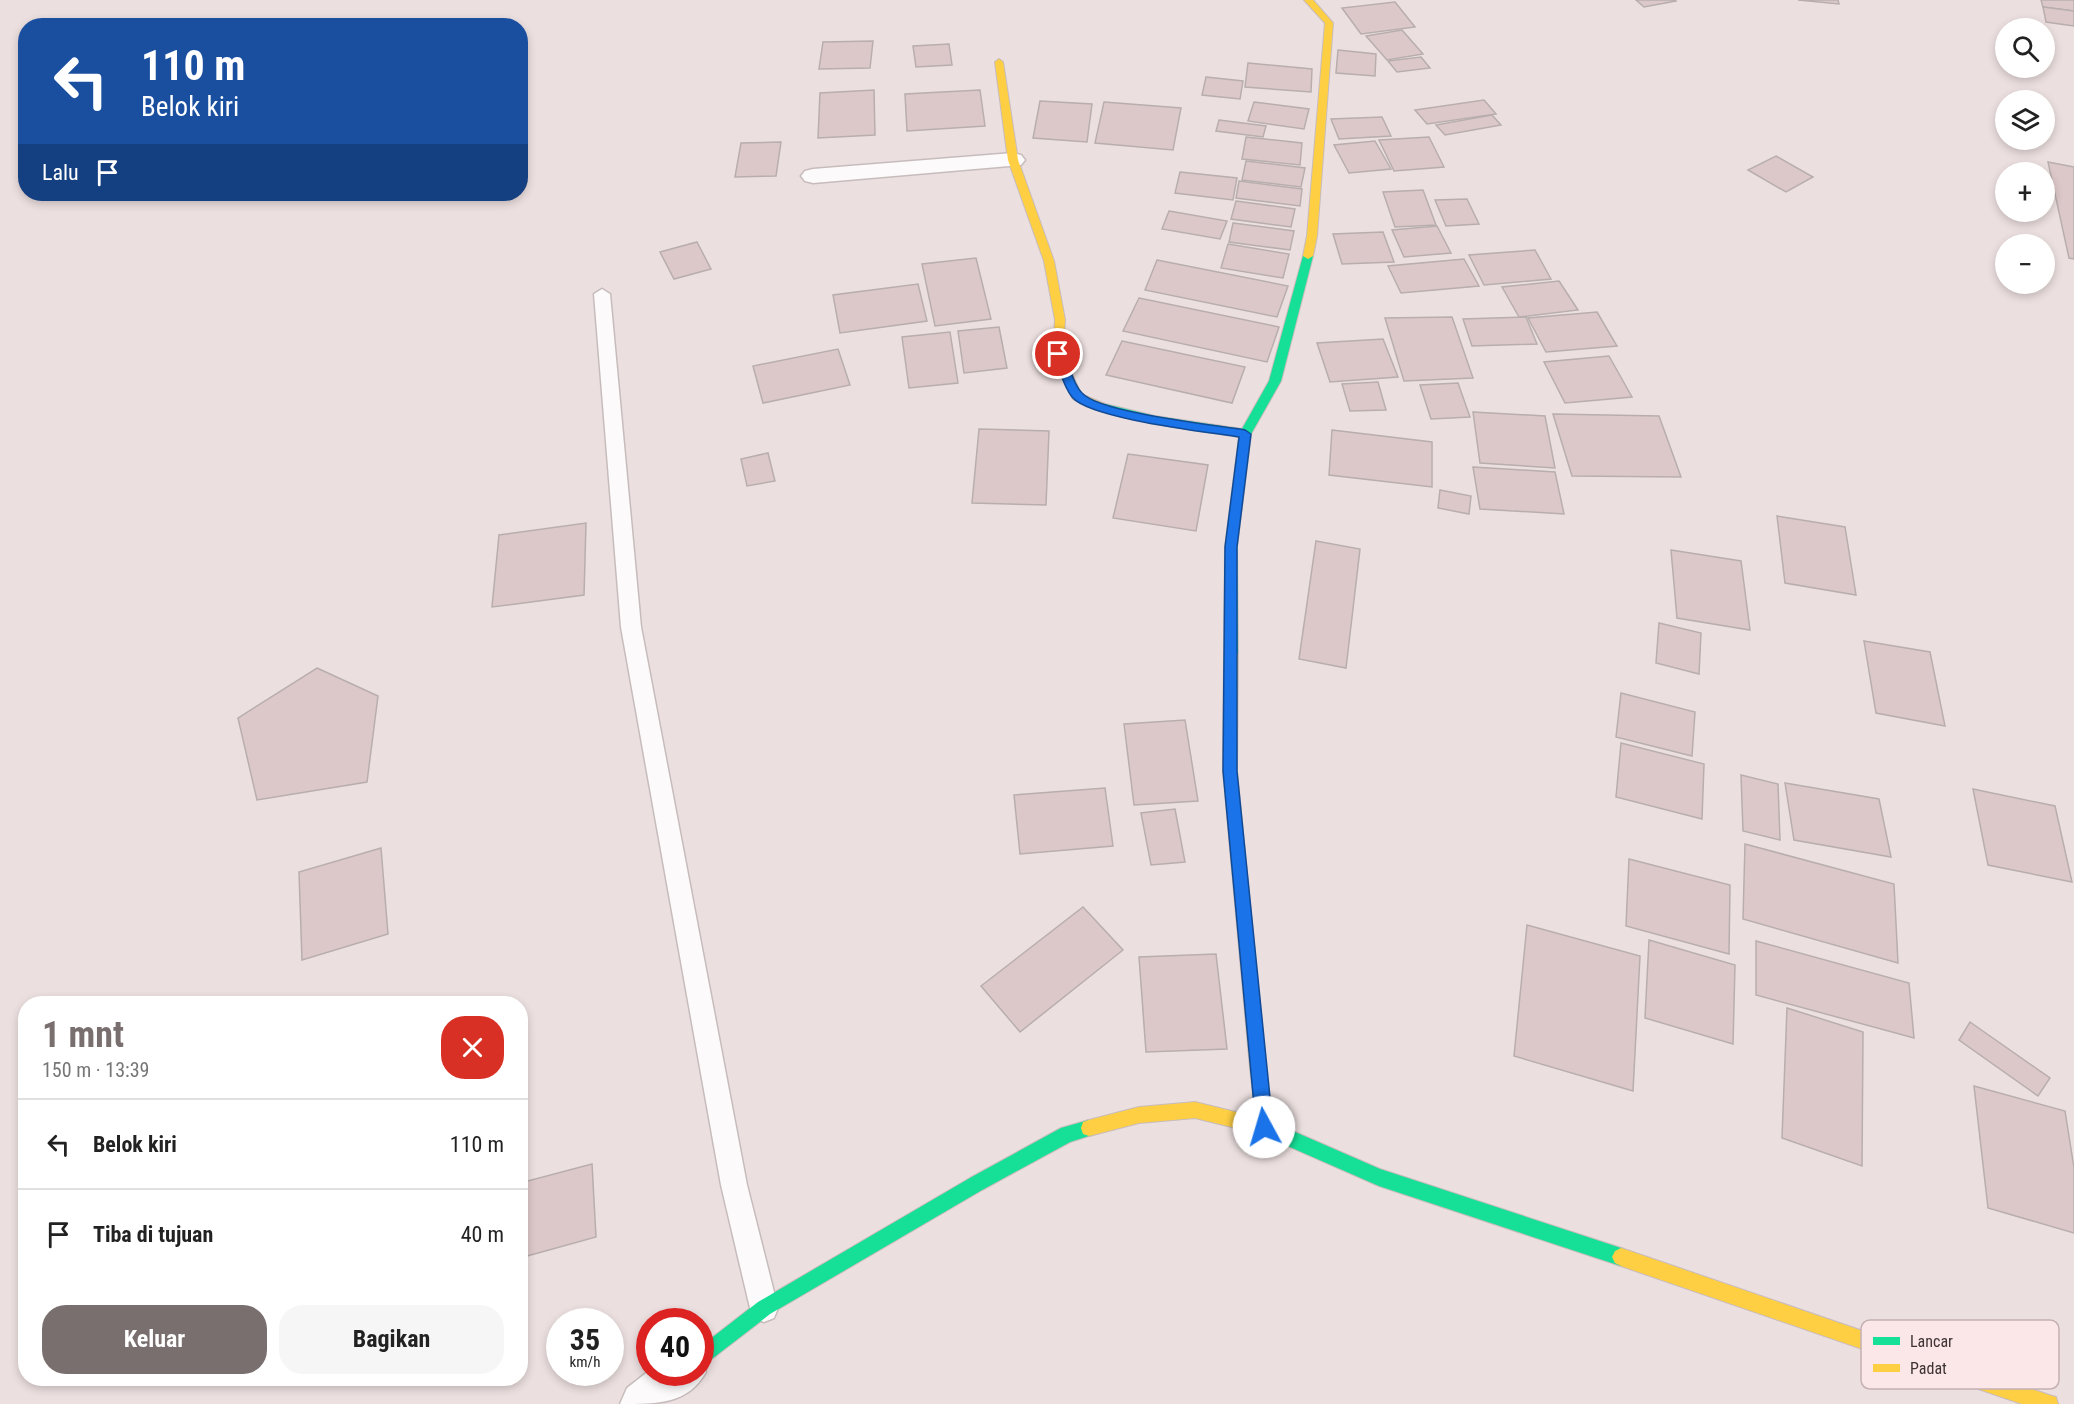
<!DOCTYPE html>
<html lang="id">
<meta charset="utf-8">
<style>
:root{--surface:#fff;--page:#f6f6f6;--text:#222;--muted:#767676;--line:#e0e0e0;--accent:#7a6f6f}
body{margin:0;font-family:"Roboto Condensed",sans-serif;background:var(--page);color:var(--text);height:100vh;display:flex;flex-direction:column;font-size:22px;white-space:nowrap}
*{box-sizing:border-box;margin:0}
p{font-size:20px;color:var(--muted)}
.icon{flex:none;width:33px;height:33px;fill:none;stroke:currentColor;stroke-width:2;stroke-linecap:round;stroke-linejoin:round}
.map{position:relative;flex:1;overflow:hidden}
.side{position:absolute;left:18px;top:996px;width:510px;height:390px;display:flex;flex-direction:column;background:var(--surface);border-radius:24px;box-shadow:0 3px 9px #0003}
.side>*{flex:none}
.hud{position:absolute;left:18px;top:18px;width:510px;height:183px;border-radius:24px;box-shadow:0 3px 9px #0003;background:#1a4fa0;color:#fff;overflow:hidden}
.controls{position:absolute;left:1995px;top:18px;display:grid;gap:12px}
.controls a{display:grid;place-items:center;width:60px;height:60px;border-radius:50%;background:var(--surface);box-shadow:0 3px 9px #0003;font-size:30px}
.speed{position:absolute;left:546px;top:1308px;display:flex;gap:12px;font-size:30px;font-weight:700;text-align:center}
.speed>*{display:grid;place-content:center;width:78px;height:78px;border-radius:50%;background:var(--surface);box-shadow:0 3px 9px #0003;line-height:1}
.speed small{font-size:15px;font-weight:400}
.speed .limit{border:9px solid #d22;background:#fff;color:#111}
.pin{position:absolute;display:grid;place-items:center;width:51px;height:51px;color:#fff;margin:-26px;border:3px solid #fff;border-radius:50%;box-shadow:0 2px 6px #0007}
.me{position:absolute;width:66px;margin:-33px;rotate:354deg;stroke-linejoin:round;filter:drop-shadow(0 0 4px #0008)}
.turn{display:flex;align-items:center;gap:21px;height:126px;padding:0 24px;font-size:27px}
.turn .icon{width:78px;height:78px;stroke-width:2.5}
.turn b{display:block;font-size:42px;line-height:51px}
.then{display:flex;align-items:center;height:57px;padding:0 24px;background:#0003;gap:12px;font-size:22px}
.round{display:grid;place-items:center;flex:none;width:63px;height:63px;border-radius:24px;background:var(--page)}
.summary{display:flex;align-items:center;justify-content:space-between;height:102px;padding:0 24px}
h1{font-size:36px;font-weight:700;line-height:45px;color:var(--accent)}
.cta{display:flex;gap:12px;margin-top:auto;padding:12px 24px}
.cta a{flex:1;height:69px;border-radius:24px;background:var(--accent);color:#fff;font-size:24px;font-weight:700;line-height:69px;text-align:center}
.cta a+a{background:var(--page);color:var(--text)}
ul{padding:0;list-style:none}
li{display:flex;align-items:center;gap:18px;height:90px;padding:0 24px;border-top:2px solid var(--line)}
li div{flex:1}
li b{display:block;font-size:22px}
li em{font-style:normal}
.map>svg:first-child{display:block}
</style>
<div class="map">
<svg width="2074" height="1404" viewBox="0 0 2074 1404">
<rect width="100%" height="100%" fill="#ecdfdf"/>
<!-- building -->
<g fill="#ddc8c9" stroke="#b8aeae" stroke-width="1.5">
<path d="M 1636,0 L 1675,0 L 1676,1 L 1644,7 Z"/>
<path d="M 1798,0 L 1838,0 L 1839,4 Z"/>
<path d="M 2041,0 L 2074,0 L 2074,11 L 2043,7 Z"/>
<path d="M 1395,2 L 1415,27 L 1361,34 L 1342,8 Z"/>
<path d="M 2043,7 L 2074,11 L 2074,26 L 2046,22 Z"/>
<path d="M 1402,30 L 1423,54 L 1387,60 L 1366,36 Z"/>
<path d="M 873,41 L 870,68 L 819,69 L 823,42 Z"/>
<path d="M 949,44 L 952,65 L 916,67 L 913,46 Z"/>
<path d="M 1338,50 L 1376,54 L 1375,76 L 1336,73 Z"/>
<path d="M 1421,57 L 1430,68 L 1397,72 L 1388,61 Z"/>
<path d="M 1248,63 L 1312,69 L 1311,92 L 1245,87 Z"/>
<path d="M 1206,77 L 1243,81 L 1240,99 L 1202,95 Z"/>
<path d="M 874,90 L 875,135 L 818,138 L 820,93 Z"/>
<path d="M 980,90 L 985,126 L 907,131 L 905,94 Z"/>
<path d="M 1484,100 L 1496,114 L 1427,124 L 1415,110 Z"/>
<path d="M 1040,101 L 1092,104 L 1087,142 L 1033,138 Z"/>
<path d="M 1104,102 L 1181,108 L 1173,150 L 1095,143 Z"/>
<path d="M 1254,102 L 1309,109 L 1304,129 L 1248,121 Z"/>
<path d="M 1492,115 L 1501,125 L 1445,135 L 1436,125 Z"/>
<path d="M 1382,117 L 1391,136 L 1339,139 L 1331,119 Z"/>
<path d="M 1219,120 L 1266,126 L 1263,137 L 1216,131 Z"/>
<path d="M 1246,137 L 1302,143 L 1300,165 L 1242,159 Z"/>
<path d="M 1429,137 L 1444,167 L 1394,171 L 1379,140 Z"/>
<path d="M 1375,141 L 1391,169 L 1349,173 L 1334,145 Z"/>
<path d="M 781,142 L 776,176 L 735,177 L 741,143 Z"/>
<path d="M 1776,156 L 1813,177 L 1786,192 L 1748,170 Z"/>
<path d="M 1246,161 L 1305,168 L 1301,187 L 1242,180 Z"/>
<path d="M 2048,162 L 2074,167 L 2074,259 L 2069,258 Z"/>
<path d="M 1180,172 L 1237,178 L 1233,200 L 1175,193 Z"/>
<path d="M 1239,181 L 1302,189 L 1300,206 L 1236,198 Z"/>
<path d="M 1423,190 L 1436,225 L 1395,227 L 1383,192 Z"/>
<path d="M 1467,199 L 1479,224 L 1446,226 L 1435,200 Z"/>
<path d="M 1236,201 L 1295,209 L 1291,227 L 1231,219 Z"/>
<path d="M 1169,211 L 1227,221 L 1220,239 L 1162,229 Z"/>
<path d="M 1233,223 L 1294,231 L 1290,250 L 1229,242 Z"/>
<path d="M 1437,226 L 1451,253 L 1404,257 L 1392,230 Z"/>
<path d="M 1383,232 L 1394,262 L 1342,264 L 1333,234 Z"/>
<path d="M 697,242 L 711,269 L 674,279 L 660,252 Z"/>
<path d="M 1228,244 L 1289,254 L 1283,278 L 1221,268 Z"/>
<path d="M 1535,250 L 1551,279 L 1484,285 L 1469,255 Z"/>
<path d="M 976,258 L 991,319 L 935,326 L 922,264 Z"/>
<path d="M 1464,259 L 1479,286 L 1401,293 L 1388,266 Z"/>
<path d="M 1157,260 L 1288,286 L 1277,317 L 1145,290 Z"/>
<path d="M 1559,281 L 1578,310 L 1519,317 L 1502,287 Z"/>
<path d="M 918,284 L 927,321 L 840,333 L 833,295 Z"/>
<path d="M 1139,298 L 1279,327 L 1267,362 L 1123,331 Z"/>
<path d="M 1597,312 L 1617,346 L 1546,352 L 1528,318 Z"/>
<path d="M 1452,317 L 1473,378 L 1404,381 L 1385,318 Z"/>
<path d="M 1526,317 L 1537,344 L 1472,346 L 1463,319 Z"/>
<path d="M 999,327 L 1007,368 L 964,373 L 958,331 Z"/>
<path d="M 950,332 L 958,383 L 909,388 L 902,337 Z"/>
<path d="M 1383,339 L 1398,377 L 1330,382 L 1317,343 Z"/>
<path d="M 1122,341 L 1245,367 L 1232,403 L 1106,375 Z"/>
<path d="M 838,349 L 850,385 L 763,403 L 753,366 Z"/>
<path d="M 1609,356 L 1632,397 L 1565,403 L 1544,362 Z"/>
<path d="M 1378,382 L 1386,410 L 1350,411 L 1342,384 Z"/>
<path d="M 1458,383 L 1470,417 L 1431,419 L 1420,385 Z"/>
<path d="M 1473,412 L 1545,416 L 1555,468 L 1480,463 Z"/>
<path d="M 1553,414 L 1659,416 L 1681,477 L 1572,476 Z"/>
<path d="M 979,429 L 1049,431 L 1046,505 L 972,503 Z"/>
<path d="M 1332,430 L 1432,442 L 1432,487 L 1329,475 Z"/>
<path d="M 768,453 L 775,481 L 747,486 L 741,459 Z"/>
<path d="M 1128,454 L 1208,465 L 1196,531 L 1113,518 Z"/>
<path d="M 1473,467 L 1555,472 L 1564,514 L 1480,509 Z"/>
<path d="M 1440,490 L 1471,496 L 1469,514 L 1438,508 Z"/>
<path d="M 1777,516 L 1845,527 L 1856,595 L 1785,583 Z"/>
<path d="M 586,523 L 584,595 L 492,607 L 499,535 Z"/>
<path d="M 1316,541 L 1360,549 L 1346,668 L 1299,659 Z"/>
<path d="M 1671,550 L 1741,561 L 1750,630 L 1677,618 Z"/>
<path d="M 1659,623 L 1701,633 L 1699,674 L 1656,663 Z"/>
<path d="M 1864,641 L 1930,652 L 1945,726 L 1876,713 Z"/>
<path d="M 317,668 L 378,696 L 367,782 L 257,800 L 238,718 Z"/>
<path d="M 1621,693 L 1695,712 L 1692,756 L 1616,737 Z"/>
<path d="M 1185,720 L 1198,801 L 1134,805 L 1124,724 Z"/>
<path d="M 1621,743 L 1704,764 L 1702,819 L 1616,797 Z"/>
<path d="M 1741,775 L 1778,784 L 1780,840 L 1743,831 Z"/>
<path d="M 1785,783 L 1879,799 L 1891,857 L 1794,840 Z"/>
<path d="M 1105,788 L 1113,846 L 1020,854 L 1014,795 Z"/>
<path d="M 1973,789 L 2055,806 L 2072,882 L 1988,865 Z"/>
<path d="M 1175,809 L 1185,862 L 1151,865 L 1141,813 Z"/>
<path d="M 1745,844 L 1894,884 L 1898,963 L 1743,919 Z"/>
<path d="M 381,848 L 388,934 L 302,960 L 299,872 Z"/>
<path d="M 1629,859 L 1730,885 L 1729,954 L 1626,926 Z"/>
<path d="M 1083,907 L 1123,950 L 1020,1032 L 981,986 Z"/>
<path d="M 1527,925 L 1640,956 L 1633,1091 L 1514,1056 Z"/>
<path d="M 1649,940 L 1735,965 L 1733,1044 L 1645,1018 Z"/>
<path d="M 1756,941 L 1909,983 L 1914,1038 L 1756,995 Z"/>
<path d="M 1216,954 L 1227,1049 L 1146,1052 L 1139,957 Z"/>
<path d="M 1787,1008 L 1863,1032 L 1862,1166 L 1782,1138 Z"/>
<path d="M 1970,1022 L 2050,1078 L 2038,1096 L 1959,1040 Z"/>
<path d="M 1974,1086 L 2065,1111 L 2074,1168 L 2074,1233 L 1988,1208 Z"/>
<path d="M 592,1164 L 596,1237 L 520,1258 L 520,1183 Z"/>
</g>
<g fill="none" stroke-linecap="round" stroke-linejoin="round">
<!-- lane casing -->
<g stroke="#c7bcbc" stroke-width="3">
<path id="lane" d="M 602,289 L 610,294 L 641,627 L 747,1185 L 778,1308 L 774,1318 L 764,1322 L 754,1318 L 750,1308 L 721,1185 L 621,627 L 594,294 Z"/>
</g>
<!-- street casing -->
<g stroke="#c7bcbc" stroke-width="3">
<g id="street">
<path d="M 1013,153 L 1021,155 L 1025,160 L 1021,165 L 813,183 L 805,181 L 801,176 L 805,171 L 813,169 Z"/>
<path d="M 700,1360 L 706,1372 C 688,1404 659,1404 620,1404 L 627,1388 L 650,1370 L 650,1372 L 700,1372 Z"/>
</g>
</g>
<!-- fast casing -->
<g stroke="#c7bcbc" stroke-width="2">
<g id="fast">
<path d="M 1308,253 L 1313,256 L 1281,381 L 1251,434 L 1237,547 L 1238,655 L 1236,659 L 1226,659 L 1224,655 L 1225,547 L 1239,437 L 1155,424 L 1097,410 L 1095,407 L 1101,403 L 1155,416 L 1242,429 L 1269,381 L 1303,256 Z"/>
<path d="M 1258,1060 L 1264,1062 L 1266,1068 L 1272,1122 L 1380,1169 L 1621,1248 L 1627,1251 L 1630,1257 L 1627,1263 L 1621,1266 L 1379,1186 L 1258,1133 L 1250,1068 L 1252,1062 Z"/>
<path d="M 1089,1120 L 1095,1122 L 1097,1128 L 1095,1134 L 1070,1142 L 982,1190 L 770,1314 L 700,1368 L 700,1347 L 758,1302 L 970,1178 L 1061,1128 Z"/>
</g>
</g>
<!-- slow casing -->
<g stroke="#c7bcbc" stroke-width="2">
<g id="slow">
<path d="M 1304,0 L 1313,0 L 1333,23 L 1317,236 L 1313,256 L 1308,259 L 1303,256 L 1307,236 L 1325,23 Z"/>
<path d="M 999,59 L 1003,62 L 1018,160 L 1054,261 L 1065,320 L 1063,354 L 1081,394 L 1105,404 L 1105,410 L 1097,410 L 1073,399 L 1053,354 L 1055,320 L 1044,261 L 1008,160 L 995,62 Z"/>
<path d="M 1231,650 L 1236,651 L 1238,655 L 1237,771 L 1266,1068 L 1264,1074 L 1258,1076 L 1252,1074 L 1250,1068 L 1223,771 L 1224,655 L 1226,651 Z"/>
<path d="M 1195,1102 L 1264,1119 L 1270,1121 L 1272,1127 L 1270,1133 L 1264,1135 L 1195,1118 L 1139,1123 L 1089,1136 L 1083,1134 L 1081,1128 L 1083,1122 L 1089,1120 L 1139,1107 Z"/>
<path d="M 1621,1248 L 2049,1395 L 2056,1397 L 2058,1404 L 2022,1404 L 1621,1266 L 1615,1263 L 1612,1257 L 1615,1251 Z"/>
</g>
</g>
<!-- lane -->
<use href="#lane" fill="#fcfafa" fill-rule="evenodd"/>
<!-- street -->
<use href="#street" fill="#fcfafa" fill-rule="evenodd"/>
<!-- fast -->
<use href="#fast" fill="#16e098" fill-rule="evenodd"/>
<!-- slow -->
<use href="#slow" fill="#ffcf43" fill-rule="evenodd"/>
</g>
<!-- route -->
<path fill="#1a73e8" stroke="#114b97" stroke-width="1.5" d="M 1058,351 L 1064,354 C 1069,365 1073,384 1082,393 C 1100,413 1215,425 1245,430 L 1251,434 L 1237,547 L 1237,771 L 1273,1127 L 1270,1133 L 1264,1136 L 1258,1133 L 1256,1127 L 1223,771 L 1225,547 L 1239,437 C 1208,432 1090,419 1072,397 C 1063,386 1059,367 1053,354 Z"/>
<!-- legend -->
<rect x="1861" y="1320" width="198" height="69" rx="9" fill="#fce7e8" stroke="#c3b1b2" stroke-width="1.5"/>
<rect x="1873" y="1337" width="27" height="8" fill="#16e098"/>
<rect x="1873" y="1364" width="27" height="8" fill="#ffcf43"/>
<g font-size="16" fill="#3d3333">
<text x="1910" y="1347">Lancar</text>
<text x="1910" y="1374">Padat</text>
</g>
</svg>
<div class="controls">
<a><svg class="icon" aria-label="search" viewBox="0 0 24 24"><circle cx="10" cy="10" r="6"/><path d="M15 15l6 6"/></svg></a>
<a><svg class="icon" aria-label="layers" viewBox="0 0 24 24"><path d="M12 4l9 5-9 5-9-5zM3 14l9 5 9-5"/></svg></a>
<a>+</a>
<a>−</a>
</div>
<div class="speed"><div>35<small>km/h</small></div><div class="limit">40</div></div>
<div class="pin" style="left:1058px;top:354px;background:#d93025"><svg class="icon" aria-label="arrive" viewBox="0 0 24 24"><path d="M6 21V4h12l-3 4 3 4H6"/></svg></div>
<svg class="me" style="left:1264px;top:1127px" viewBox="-20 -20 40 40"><circle r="19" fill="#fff"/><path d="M0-13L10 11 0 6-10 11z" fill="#1a73e8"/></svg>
<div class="hud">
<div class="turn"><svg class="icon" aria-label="left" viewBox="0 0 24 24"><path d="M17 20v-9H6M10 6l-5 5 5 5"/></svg><div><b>110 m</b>Belok kiri</div></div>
<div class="then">Lalu<svg class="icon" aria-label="arrive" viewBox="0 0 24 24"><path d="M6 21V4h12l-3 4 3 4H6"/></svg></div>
</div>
<section class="side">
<div class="summary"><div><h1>1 mnt</h1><p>150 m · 13:39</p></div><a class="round" style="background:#d93025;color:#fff"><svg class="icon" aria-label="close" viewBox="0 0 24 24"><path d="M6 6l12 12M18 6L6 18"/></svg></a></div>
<ul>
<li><svg class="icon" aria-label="left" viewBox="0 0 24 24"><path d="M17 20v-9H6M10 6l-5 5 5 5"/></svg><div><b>Belok kiri</b></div><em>110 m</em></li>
<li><svg class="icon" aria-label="arrive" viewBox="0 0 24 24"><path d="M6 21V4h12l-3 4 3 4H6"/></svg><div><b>Tiba di tujuan</b></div><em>40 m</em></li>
</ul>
<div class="cta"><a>Keluar</a><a>Bagikan</a></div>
</section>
</div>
